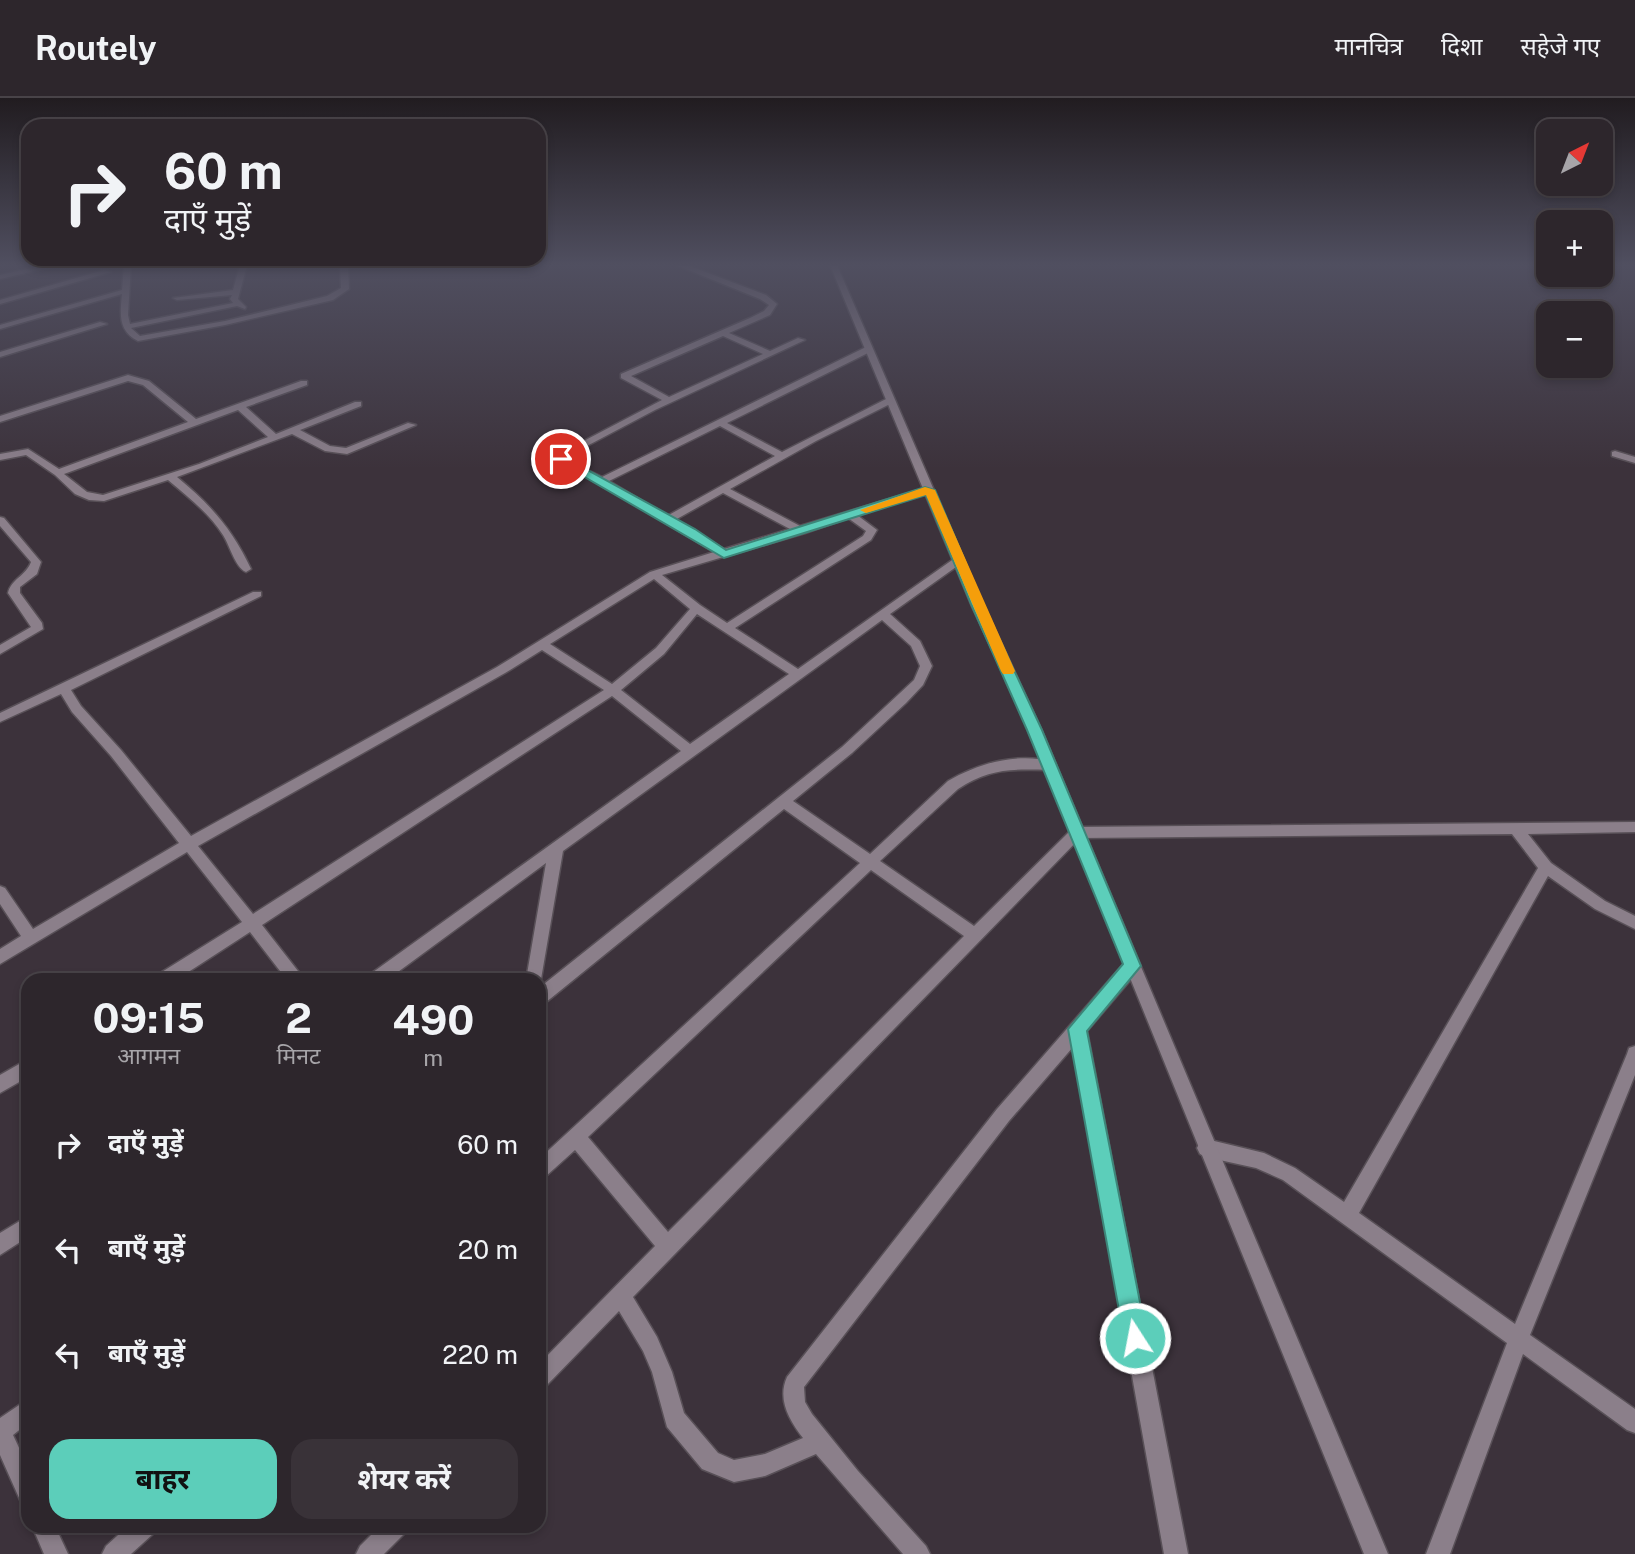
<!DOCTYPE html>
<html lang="hi">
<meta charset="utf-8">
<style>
:root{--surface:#2d262c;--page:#393238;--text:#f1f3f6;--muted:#a7a5a9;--line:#484348;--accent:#5cceba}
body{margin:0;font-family:"Public Sans","Noto Sans Devanagari",sans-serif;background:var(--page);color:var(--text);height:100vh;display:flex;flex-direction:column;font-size:26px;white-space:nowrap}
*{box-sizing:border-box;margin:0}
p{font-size:23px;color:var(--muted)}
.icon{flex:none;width:38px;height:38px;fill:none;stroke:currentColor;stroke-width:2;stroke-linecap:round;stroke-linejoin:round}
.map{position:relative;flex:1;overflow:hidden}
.panel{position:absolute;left:21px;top:875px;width:525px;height:560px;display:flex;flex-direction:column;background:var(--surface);border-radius:21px;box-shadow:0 4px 10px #0003,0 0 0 2px var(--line)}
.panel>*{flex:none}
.hud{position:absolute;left:21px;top:21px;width:525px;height:147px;border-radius:21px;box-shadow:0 4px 10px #0003,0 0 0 2px var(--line);background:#2d262c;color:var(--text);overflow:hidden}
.needle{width:46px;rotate:42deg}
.tools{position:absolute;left:1536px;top:21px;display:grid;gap:14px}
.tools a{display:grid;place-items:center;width:77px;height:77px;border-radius:14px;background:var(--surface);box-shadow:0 4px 10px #0003,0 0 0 2px var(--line);font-size:35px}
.pin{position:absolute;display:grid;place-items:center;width:60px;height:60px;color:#fff;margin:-30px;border:4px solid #fff;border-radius:50%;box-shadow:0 2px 7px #0007}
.me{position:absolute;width:77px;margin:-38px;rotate:349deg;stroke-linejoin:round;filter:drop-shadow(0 0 5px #0008)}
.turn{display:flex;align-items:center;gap:24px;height:147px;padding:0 28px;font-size:32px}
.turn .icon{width:91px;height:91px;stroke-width:2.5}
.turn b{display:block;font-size:49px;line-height:60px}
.eta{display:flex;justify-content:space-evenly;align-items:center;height:119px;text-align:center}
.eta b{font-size:42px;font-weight:700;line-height:49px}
.cta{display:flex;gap:14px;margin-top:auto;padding:14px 28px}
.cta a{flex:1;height:80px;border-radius:21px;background:var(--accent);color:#111;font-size:28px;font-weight:700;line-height:80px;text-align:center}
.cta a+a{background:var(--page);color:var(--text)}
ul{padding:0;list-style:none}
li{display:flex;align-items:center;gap:21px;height:105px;padding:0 28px}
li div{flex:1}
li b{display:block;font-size:26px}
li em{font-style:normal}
header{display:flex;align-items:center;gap:42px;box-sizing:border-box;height:98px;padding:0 35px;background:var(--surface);border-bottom:2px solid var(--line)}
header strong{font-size:33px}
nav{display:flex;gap:38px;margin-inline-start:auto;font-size:24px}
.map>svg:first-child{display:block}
</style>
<header>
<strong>Routely</strong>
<nav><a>मानचित्र</a><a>दिशा</a><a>सहेजे गए</a></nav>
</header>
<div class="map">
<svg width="1635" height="1456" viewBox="0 0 1635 1456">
<rect width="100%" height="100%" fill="#3c323b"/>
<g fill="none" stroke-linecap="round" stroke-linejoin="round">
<!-- service casing -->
<g stroke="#585057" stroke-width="3">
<path id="service" d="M 1615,353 L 1635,359 L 1635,365 L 1612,358 L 1612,354 Z"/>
</g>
<!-- minor casing -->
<g stroke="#585057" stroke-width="3">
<g id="minor">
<path d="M 124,167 L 131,167 L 128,217 L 130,226 L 233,205 L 230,201 L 232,197 L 177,202 L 173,200 L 233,192 L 240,167 L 247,167 L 238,201 L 246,209 L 245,211 L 237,208 L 131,230 L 140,238 L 225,223 L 327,198 L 341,190 L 340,167 L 348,167 L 349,191 L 333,202 L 225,227 L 138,243 C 118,233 120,216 122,196 L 0,231 L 0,227 L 122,192 Z"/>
<path d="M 676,167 L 687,167 L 766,197 L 777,206 L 770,217 L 729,235 L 770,253 L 798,240 L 805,242 L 655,312 L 566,359 L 571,364 L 602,379 L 866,249 L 872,249 L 872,253 L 727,325 L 782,354 L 888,300 L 894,300 L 894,304 L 816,343 L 730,391 L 800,428 L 926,390 L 934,392 L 857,417 L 877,432 L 871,442 L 735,530 L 798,571 L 955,460 L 963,460 L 963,464 L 890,516 L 920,543 L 932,568 L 923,587 L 906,605 L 852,655 L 793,703 L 870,756 L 948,683 C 979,665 1018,654 1054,664 L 1056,667 L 1049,672 C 1012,671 990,670 958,691 L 880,763 L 974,828 L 1072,731 L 1077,729 L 1635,724 L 1635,734 L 1528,736 L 1551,765 L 1605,803 L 1635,818 L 1635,831 L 1595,811 L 1548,778 L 1359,1115 L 1515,1226 L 1627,956 L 1629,950 L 1635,948 L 1635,977 L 1530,1237 L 1635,1311 L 1635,1335 L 1627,1332 L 1523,1256 L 1450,1456 L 1426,1456 L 1507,1245 L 1283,1082 L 1256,1070 L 1206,1059 L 1200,1056 L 1197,1050 L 1200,1044 L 1206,1041 L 1264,1055 L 1295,1070 L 1344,1104 L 1538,770 L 1512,736 L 1080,740 L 633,1199 L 657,1239 L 672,1274 L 684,1315 L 718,1355 L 734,1362 L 765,1356 L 803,1340 C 789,1322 777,1301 787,1279 L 997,1011 L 1126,863 L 1132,861 L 1138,863 L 1140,868 L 1138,873 L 1087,933 L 1188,1456 L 1164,1456 L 1073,949 L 1009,1023 L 804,1289 L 805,1304 L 812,1316 L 858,1373 L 926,1448 L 930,1456 L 903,1456 L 816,1356 L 765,1378 L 734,1384 L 702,1371 L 667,1329 L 652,1274 L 643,1253 L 619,1213 L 546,1288 L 539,1291 L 539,1266 L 655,1148 L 575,1052 L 545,1079 L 539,1082 L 539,1061 L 860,765 L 784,711 L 545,905 L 539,907 L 539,890 L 842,649 L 914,582 L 920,568 L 911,548 L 882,522 L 563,753 L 540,887 L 539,882 L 526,882 L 546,765 L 387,882 L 367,882 L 369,877 L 681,653 L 612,598 L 262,827 L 305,882 L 287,882 L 250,834 L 176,882 L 155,882 L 157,877 L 242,824 L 187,754 L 0,866 L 0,851 L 21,838 L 0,806 L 0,788 L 5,790 L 33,831 L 179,745 L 111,658 L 72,614 L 61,596 L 0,624 L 0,615 L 253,494 L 261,494 L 261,498 L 71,592 L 81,608 L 121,652 L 191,738 L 497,569 L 650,474 L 714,454 L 599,385 L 565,368 L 555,358 L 662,302 L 621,280 L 621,276 L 750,220 L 764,213 L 769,207 L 760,201 ZM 723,238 L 763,256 L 669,299 L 631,278 ZM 720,328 L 775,358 L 667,418 L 609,383 ZM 723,395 L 790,431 L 724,451 L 675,422 ZM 848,420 L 866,433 L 863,438 L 727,525 L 700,507 L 662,477 L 805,435 ZM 654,481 L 690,511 L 656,550 L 612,586 L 550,546 ZM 697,516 L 789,576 L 690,646 L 621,592 L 664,556 ZM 542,552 L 604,592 L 253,816 L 198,748 L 505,575 ZM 871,772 L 964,838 L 668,1134 L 588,1039 Z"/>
<path d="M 104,172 L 111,174 L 0,206 L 0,202 Z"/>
<path d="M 100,224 L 107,226 L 0,259 L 0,254 Z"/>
<path d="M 128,277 L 149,283 L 196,321 L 301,283 L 307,283 L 307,287 L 246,309 L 276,336 L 355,304 L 361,304 L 361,308 L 300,332 L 330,348 L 346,350 L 408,325 L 416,327 L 347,356 L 325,353 L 292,336 L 177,379 C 210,406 233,432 251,471 L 246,474 C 235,469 230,448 223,437 C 209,415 188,399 168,382 L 104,403 L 89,402 L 75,396 L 55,377 L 26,357 L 0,362 L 0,356 L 28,351 L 59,371 L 188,324 L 143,287 L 128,283 L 0,324 L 0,318 ZM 238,312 L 268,339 L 199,366 L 103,397 L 87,394 L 64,376 Z"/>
<path d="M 0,419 L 4,420 L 41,464 L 37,476 L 20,489 L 20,495 L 42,525 L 43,531 L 0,556 L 0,547 L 31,529 L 8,495 C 11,481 26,478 31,464 L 0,428 Z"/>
<path d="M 28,961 L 28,979 L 0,995 L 0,977 Z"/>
<path d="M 28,1118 L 28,1139 L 0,1157 L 0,1135 Z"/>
<path d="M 28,1301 L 28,1325 L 13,1337 L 28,1369 L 28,1405 L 20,1402 L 0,1357 L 0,1320 Z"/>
<path d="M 32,1428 L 55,1428 L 68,1456 L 44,1456 Z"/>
<path d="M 128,1428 L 156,1428 L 153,1436 L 131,1456 L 102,1456 L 106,1448 Z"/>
<path d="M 380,1428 L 407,1428 L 404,1436 L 384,1456 L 356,1456 L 360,1448 Z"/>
</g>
</g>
<!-- tertiary casing -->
<g stroke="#585057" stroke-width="3">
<g id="tertiary">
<path d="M 45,167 L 60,167 L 0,181 L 0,177 Z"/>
<path d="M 830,167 L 837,167 L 983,506 L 1041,631 L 1388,1456 L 1364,1456 L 1029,631 L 971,506 Z"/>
</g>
</g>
<!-- service -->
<use href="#service" fill="#8b7f8a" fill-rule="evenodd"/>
<!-- minor -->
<use href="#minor" fill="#8b7f8a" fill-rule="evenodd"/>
<!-- tertiary -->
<use href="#tertiary" fill="#8b7f8a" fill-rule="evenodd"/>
</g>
<!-- sky -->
<linearGradient id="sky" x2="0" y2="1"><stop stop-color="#211c20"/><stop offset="0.45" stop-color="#504f60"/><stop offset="1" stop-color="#504f60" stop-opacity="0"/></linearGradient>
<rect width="1635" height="371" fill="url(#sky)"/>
<!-- route -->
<path fill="#5cceba" stroke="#3c8679" stroke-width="2" d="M 557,359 L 564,359 L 695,431 L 726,452 L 925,389 L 935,392 L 983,506 L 1042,632 L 1141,868 L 1087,933 L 1147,1240 L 1144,1248 L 1135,1251 L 1127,1248 L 1124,1240 L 1068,931 L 1123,866 L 1027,632 L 971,506 L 926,397 L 724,460 L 557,363 Z"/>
<!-- slow -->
<path fill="#f59e0b" d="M 925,389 L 935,392 L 1015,573 L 1013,576 L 1003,576 L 1001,573 L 926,397 L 866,415 L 860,412 Z"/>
</svg>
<div class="tools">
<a><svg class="needle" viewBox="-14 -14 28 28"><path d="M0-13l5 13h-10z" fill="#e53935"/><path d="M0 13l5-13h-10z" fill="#a7a5a9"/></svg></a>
<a>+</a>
<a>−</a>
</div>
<div class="pin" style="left:561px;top:361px;background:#d93025"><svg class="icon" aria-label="arrive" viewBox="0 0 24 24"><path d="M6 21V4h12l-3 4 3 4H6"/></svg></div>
<svg class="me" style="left:1135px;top:1240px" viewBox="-20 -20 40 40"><circle r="17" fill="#5cceba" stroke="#fff" stroke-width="3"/><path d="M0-11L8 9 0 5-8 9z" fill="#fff"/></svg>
<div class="hud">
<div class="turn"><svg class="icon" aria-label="right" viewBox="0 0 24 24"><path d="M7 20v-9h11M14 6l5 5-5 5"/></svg><div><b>60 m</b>दाएँ मुड़ें</div></div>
</div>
<section class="panel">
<div class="eta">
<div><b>09:15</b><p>आगमन</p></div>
<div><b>2</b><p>मिनट</p></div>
<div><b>490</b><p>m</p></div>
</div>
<ul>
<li><svg class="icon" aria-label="right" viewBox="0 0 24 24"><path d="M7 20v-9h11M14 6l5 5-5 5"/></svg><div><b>दाएँ मुड़ें</b></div><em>60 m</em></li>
<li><svg class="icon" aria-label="left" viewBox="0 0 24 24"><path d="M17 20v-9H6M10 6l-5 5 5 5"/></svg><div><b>बाएँ मुड़ें</b></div><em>20 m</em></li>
<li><svg class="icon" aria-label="left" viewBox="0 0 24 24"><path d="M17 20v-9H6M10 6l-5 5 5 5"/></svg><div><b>बाएँ मुड़ें</b></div><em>220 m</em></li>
</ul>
<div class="cta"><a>बाहर</a><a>शेयर करें</a></div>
</section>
</div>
